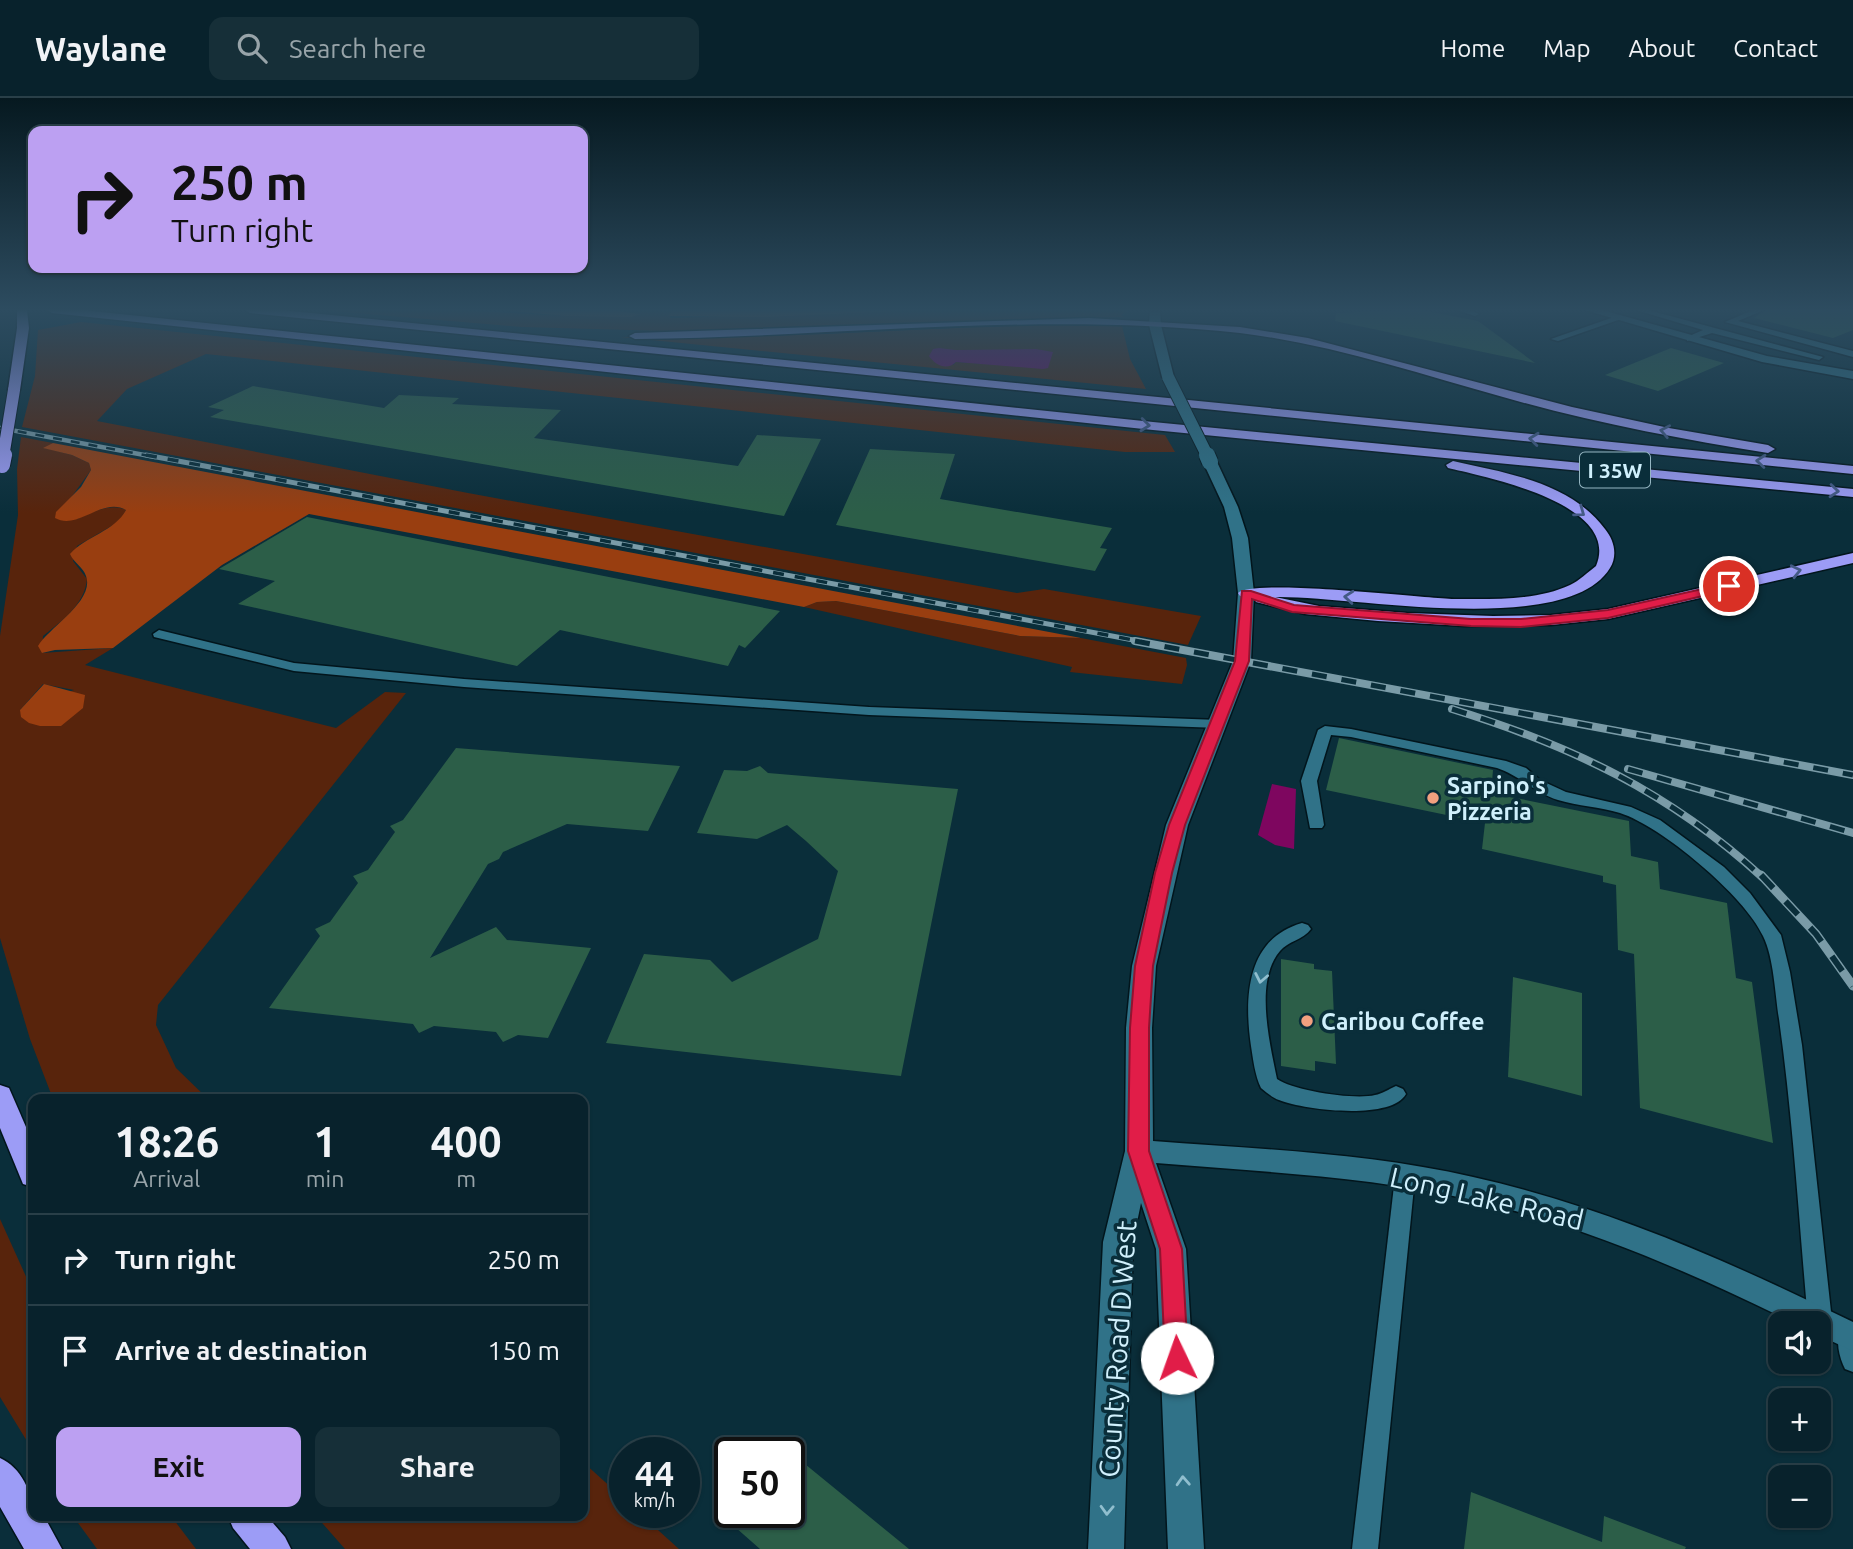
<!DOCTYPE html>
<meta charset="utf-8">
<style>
:root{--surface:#08222c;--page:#162f38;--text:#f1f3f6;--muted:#98a4a9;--line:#293f48;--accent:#bca0f2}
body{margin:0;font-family:Ubuntu,sans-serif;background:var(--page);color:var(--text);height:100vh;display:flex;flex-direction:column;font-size:26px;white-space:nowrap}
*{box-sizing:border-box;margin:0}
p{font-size:23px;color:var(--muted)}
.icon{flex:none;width:38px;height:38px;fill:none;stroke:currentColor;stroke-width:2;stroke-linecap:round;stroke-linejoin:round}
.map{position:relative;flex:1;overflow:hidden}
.panel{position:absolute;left:28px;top:996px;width:560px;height:427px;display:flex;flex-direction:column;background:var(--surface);border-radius:14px;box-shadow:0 2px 5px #0004,0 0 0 2px var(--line)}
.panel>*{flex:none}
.hud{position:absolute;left:28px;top:28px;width:560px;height:147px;border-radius:14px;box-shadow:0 2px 5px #0004,0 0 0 2px var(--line);background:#bca0f2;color:#111;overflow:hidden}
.controls{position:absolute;left:1768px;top:1213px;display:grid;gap:14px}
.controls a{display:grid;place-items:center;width:63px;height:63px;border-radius:14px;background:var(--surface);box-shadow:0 2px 5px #0004,0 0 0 2px var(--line);font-size:35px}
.speed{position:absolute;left:609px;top:1339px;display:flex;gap:14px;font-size:35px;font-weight:700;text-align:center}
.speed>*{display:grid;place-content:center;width:91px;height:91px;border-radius:50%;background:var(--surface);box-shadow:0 2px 5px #0004,0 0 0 2px var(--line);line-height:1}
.speed small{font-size:18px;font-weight:400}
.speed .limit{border:4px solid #111;border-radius:10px;background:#fff;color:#111}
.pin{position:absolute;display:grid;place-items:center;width:60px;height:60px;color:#fff;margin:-30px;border:4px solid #fff;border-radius:50%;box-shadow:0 2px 7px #0007}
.me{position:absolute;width:77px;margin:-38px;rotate:357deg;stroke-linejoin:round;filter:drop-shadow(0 0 5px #0008)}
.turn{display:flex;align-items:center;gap:24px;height:147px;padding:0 28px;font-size:32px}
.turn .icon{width:91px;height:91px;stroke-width:2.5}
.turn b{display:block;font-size:49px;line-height:60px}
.eta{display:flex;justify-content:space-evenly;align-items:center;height:119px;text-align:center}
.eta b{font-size:42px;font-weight:700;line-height:49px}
.action{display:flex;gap:14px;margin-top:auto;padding:14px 28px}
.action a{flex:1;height:80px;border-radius:14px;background:var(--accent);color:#111;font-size:28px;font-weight:700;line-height:80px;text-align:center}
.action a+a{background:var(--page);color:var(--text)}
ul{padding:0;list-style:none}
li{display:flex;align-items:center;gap:21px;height:91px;padding:0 28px;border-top:2px solid var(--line)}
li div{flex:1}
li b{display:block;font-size:26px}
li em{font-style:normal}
header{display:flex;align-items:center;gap:42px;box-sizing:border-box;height:98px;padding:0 35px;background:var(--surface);border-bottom:2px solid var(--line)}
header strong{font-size:33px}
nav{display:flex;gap:38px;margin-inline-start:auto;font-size:24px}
.search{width:490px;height:63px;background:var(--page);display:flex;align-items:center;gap:18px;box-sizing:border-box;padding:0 24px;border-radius:14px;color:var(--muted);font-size:26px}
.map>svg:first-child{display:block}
</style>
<header>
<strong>Waylane</strong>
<div class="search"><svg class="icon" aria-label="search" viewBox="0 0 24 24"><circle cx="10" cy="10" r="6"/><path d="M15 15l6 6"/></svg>Search here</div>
<nav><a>Home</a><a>Map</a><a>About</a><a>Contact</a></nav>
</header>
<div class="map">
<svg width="1853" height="1451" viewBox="0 0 1853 1451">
<rect width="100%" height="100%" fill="#0a2e3a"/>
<!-- green -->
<g fill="#58240c" fill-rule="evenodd">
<path d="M 320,212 L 458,212 L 565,218 L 639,216 L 611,212 L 683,212 L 670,215 L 669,218 L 671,220 L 921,212 L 1127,212 L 1121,217 L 1124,219 L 668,233 L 522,229 Z"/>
<path d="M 81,224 L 1165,337 L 1175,354 L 1125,354 L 206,256 L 127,291 L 97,323 L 468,395 L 1017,495 L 1044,491 L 1201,518 L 1188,547 L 22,329 L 35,278 L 38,232 Z"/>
<path d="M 1040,226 L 1122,228 L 1130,261 L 1146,291 L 621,239 L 826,236 ZM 951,252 L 956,252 L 1048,270 L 956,264 L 953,267 Z"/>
<path d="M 21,339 L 53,345 L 45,350 L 72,357 L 89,365 L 91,372 L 70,401 L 77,421 C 91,415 111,404 126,412 L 120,423 L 77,448 L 73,463 L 87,481 C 85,506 62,523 43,538 L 42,555 L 113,550 L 85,567 L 336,630 L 385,594 L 406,595 L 158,907 L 156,927 L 176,970 L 208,1001 L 53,1001 L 30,941 L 0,840 L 0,538 L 18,417 L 17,371 ZM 43,586 L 74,592 L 20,612 Z"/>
<path d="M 836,503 L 1020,538 L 1081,540 L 1186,560 L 1187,567 L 1182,586 L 1070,574 L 1072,569 L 804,509 L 817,504 Z"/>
<path d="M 0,1121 L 33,1194 L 33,1353 L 0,1299 Z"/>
<path d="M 583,1364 L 625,1402 L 625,1414 L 638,1414 L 679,1451 L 345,1451 L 316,1418 L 583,1418 Z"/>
<path d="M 73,1418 L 171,1418 L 196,1451 L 97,1451 Z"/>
</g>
<!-- forest -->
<g fill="#993e10">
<path d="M 503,212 L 611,212 L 640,216 L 631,219 L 565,218 Z"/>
<path d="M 683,212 L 921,212 L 765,219 L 668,218 L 672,213 Z"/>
<path d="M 53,345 L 1081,540 L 1020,538 L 836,503 L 817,504 L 804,509 L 309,416 L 222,467 L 113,550 L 55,552 L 42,555 L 38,548 C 49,529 95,503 86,478 C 83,469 74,465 70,456 C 86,438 115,433 126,412 C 103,398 78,433 55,420 L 56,414 L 81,389 L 91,372 L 89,365 L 72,357 L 43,350 Z"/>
<path d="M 44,586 L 85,597 L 83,610 L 61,628 L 40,628 L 29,625 L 21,619 L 20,612 Z"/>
</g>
<!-- water -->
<g fill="#7e065f">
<path d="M 939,250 L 956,252 L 1036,251 L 1053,254 L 1048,270 L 1043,271 L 956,264 C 947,273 935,267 929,258 L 933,251 Z"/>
<path d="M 1272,686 L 1296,691 L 1294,751 L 1275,747 L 1258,737 Z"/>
</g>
<!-- building -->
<g fill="#2c5e48">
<path d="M 1404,212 L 1421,212 L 1478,223 L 1535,265 L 1335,223 L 1336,215 Z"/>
<path d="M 1766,212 L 1853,212 L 1853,232 L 1833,240 L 1754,220 Z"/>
<path d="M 1671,250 L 1724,265 L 1658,293 L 1605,277 Z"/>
<path d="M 253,288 L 384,310 L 399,297 L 459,300 L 452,306 L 561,312 L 534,340 L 738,368 L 757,337 L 821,341 L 784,418 L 210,319 L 224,312 L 208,309 Z"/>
<path d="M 870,351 L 955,356 L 940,401 L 1112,430 L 1100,450 L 1107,451 L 1095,473 L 836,427 Z"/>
<path d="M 307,419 L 780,513 L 745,550 L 739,547 L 728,568 L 560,532 L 517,568 L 238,506 L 275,483 L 219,471 Z"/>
<path d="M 1339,640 L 1493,672 L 1491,695 L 1629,723 L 1631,758 L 1658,764 L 1660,791 L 1727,805 L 1736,880 L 1752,884 L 1773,1045 L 1640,1010 L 1634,856 L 1618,852 L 1616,787 L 1603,784 L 1603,778 L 1482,751 L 1485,725 L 1326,692 Z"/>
<path d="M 456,650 L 680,668 L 648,733 L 567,726 L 503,754 L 499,761 L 488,766 L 430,860 L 496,829 L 507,842 L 591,850 L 548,940 L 518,937 L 503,944 L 496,934 L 434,928 L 419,935 L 413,926 L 269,910 L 320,838 L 315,831 L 330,824 L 358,785 L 353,778 L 368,772 L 395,734 L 390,728 L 403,722 Z"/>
<path d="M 760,668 L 768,675 L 958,691 L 901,978 L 606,945 L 644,856 L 710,862 L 732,884 L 818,841 L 838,773 L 806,743 L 787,727 L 757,741 L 697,735 L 724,672 L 747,673 Z"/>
<path d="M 1281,861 L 1314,866 L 1314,871 L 1332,873 L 1336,966 L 1315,963 L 1315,973 L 1281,968 Z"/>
<path d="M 1513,879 L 1582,895 L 1582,998 L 1508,979 Z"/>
<path d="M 789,1353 L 909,1451 L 760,1451 L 718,1414 L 789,1414 Z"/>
<path d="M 1471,1394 L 1602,1444 L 1604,1418 L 1686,1449 L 1685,1451 L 1464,1451 Z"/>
</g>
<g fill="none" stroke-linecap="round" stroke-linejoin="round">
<!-- lane casing -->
<g stroke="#02151c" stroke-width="3">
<g id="lane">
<path d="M 1457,212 L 1469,212 L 1479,216 L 1475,218 Z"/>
<path d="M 1636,212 L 1648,212 L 1823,259 L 1819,262 L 1712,235 L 1687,243 L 1687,239 L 1703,232 Z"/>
<path d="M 1753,212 L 1764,212 L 1738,223 L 1853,253 L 1853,259 L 1725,224 Z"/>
<path d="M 1614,219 L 1621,221 L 1558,243 L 1551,241 Z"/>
<path d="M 159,532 L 294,565 L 464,581 L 869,609 L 1219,622 L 1226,626 L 1219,630 L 869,617 L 464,589 L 294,573 L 154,539 L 153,536 Z"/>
<path d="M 1325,628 L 1351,631 L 1506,663 L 1526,670 L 1540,682 L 1566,694 L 1631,709 L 1660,722 L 1724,769 L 1750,795 L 1781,837 L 1790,874 L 1802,947 L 1832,1223 L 1828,1230 L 1818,1233 L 1818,1225 L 1808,1223 C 1799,1123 1793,1021 1779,921 C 1775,897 1774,860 1763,838 C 1745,798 1661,728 1620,715 C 1600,709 1578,708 1558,702 C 1535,695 1519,677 1497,670 L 1351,639 L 1331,637 L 1317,683 L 1324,727 L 1322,730 L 1310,730 L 1301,683 L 1318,632 Z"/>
<path d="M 1302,825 L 1308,827 L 1311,831 C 1303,842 1288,843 1280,853 C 1254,883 1270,946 1277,981 C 1294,993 1355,1002 1375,997 C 1382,996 1389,991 1396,988 L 1403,991 L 1406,996 C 1391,1023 1304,1012 1279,1002 C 1273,1000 1267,995 1261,990 C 1255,978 1253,961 1251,948 C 1244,900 1246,841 1302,825 Z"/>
<path d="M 1405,1070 L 1412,1073 L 1415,1079 L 1378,1451 L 1352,1451 L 1395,1079 L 1398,1073 Z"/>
<path d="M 1849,1227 L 1853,1229 L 1853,1274 L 1845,1271 C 1839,1259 1835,1242 1841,1230 Z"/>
</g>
</g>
<!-- secondary casing -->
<g stroke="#02151c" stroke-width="3">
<g id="secondary">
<path d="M 1150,212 L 1160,212 L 1161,227 L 1174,279 L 1172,282 L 1162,279 L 1149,227 Z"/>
<path d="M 1585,212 L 1602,212 L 1767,258 L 1853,273 L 1853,281 L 1762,264 Z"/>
<path d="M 1210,360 L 1217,364 L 1238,409 L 1248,440 L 1254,495 L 1251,563 L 1188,727 L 1156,868 L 1152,930 L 1153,1043 C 1259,1051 1368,1055 1473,1079 C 1607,1109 1730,1164 1853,1224 L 1853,1253 L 1818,1237 L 1818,1225 L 1794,1225 C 1690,1174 1585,1128 1472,1102 C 1369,1078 1262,1074 1156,1065 L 1186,1151 L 1204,1451 L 1168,1451 L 1156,1151 L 1141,1105 L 1133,1144 L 1124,1451 L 1088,1451 L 1103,1144 L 1125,1053 L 1126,930 L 1132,868 L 1166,727 L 1233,563 L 1238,495 L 1232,440 L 1224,409 L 1203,364 Z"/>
</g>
</g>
<!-- highway casing -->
<g stroke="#02151c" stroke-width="3">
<g id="highway">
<path d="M 17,212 L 27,212 L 29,230 L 20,292 L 14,296 L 8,292 L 17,230 Z"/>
<path d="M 47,212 L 82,212 L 1153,324 L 1853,391 L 1853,399 L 1153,332 L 52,215 Z"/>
<path d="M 245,212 L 281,212 L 1853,368 L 1853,376 L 250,215 Z"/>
<path d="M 1089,220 L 1240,229 L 1308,240 L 1572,309 L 1669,330 L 1768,347 L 1775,351 L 1768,355 C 1679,341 1590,324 1503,299 C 1416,275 1330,246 1240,235 C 1039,213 836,239 635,241 L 629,238 L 635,235 Z"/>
<path d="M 1453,363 C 1506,375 1570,384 1605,431 C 1614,442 1618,457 1610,470 C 1567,541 1348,497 1275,499 L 1319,508 L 1407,515 L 1493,518 L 1551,517 L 1608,511 L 1853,455 L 1853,465 L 1608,521 L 1551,527 L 1465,528 L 1378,523 L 1305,516 L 1256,504 L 1254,500 L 1240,498 L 1238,495 C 1252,480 1422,500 1454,501 C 1490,501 1536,503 1570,487 C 1579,483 1588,474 1596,468 C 1622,406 1486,379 1448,370 L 1446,367 Z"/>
<path d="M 0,987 L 9,990 L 33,1045 L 33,1089 L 23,1086 L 0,1030 Z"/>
<path d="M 0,1360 C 21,1369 33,1395 33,1418 L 44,1418 L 62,1451 L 24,1451 L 0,1409 Z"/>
<path d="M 228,1418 L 267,1418 L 285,1439 L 291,1451 L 250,1451 L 233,1430 Z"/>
</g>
</g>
<!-- lane -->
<use href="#lane" fill="#307288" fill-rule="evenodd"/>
<!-- secondary -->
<use href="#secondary" fill="#307288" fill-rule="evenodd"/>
<!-- highway -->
<use href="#highway" fill="#9c9cf6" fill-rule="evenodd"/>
<!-- rail-far3 casing -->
<g stroke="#7a9ba7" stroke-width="4.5">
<path id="rail-far3" d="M 0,330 L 155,359"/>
</g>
<!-- rail-far2 casing -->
<g stroke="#7a9ba7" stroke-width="5">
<path id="rail-far2" d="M 146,357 L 1144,544"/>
</g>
<!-- rail-far1 casing -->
<g stroke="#7a9ba7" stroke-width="8">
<g id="rail-far1">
<path d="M 1135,543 L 1853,677"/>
<path d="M 1452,611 C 1572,648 1669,694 1762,779"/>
<path d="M 1628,671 L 1853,735"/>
</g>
</g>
<!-- rail casing -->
<g stroke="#7a9ba7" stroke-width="9">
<path id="rail" d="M 1761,777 L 1816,836 L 1853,888"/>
</g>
<!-- rail-far3 -->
<use href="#rail-far3" stroke="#0a2e3a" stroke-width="2.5" stroke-dasharray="9" stroke-linecap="butt"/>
<!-- rail-far2 -->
<use href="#rail-far2" stroke="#0a2e3a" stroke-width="3.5" stroke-dasharray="11" stroke-linecap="butt"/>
<!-- rail-far1 -->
<use href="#rail-far1" stroke="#0a2e3a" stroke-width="5" stroke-dasharray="15" stroke-linecap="butt"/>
<!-- rail -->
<use href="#rail" stroke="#0a2e3a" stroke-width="6" stroke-dasharray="18" stroke-linecap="butt"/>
<!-- secondary-bridge-far1 casing -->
<g stroke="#02151c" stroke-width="14" stroke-linecap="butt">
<path id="secondary-bridge-far1" d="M 1168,279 L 1208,359"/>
</g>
<!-- secondary-bridge casing -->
<g stroke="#02151c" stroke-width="18" stroke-linecap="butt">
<path id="secondary-bridge" d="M 1207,357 L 1210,364"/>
</g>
<!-- highway-bridge-far1 casing -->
<g stroke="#02151c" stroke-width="14" stroke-linecap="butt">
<path id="highway-bridge-far1" d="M 3,359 L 14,292"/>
</g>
<!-- highway-bridge casing -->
<g stroke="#02151c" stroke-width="18" stroke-linecap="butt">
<path id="highway-bridge" d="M 2,367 L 4,357"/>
</g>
<!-- secondary-bridge-far1 -->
<use href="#secondary-bridge-far1" stroke="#307288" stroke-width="12"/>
<!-- secondary-bridge -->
<use href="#secondary-bridge" stroke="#307288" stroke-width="16"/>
<!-- highway-bridge-far1 -->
<use href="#highway-bridge-far1" stroke="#9c9cf6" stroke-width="12"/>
<!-- highway-bridge -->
<use href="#highway-bridge" stroke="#9c9cf6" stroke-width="16"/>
</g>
<!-- one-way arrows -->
<defs><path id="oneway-chevron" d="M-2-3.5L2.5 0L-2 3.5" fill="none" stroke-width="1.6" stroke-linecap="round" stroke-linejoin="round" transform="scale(1.75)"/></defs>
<g stroke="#445a85">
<use href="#oneway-chevron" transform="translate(1145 327) rotate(6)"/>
<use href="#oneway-chevron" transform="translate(1665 333) rotate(-169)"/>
<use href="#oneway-chevron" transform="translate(1534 341) rotate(-174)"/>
<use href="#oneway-chevron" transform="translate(1761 363) rotate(-175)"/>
<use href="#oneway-chevron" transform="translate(1834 393) rotate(5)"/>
<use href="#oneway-chevron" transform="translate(1580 414) rotate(36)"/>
<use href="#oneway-chevron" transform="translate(1796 473) rotate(-13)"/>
<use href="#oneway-chevron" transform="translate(1349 499) rotate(-175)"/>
</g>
<g stroke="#90bece">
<use href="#oneway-chevron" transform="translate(1261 880) rotate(101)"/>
<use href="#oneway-chevron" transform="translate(1183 1383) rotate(-93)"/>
<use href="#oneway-chevron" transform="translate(1107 1412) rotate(92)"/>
</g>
<!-- sky -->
<linearGradient id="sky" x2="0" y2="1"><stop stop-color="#061920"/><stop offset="0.51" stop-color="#2d4c60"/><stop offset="1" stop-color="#2d4c60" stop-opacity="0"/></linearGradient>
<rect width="1853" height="415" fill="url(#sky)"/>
<!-- route -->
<path fill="#e11d48" stroke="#92132f" stroke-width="2" d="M 1729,485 L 1735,488 L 1733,491 L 1608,520 L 1521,529 L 1471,528 L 1292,514 L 1252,501 L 1249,563 L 1185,727 L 1172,775 L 1153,868 L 1149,930 L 1149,1053 L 1182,1151 L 1188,1260 L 1185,1268 L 1177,1271 L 1168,1268 L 1165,1260 L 1160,1151 L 1128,1053 L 1130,930 L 1135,868 L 1155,775 L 1169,727 L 1235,563 L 1242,493 L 1251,493 L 1294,507 L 1471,521 L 1521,521 L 1608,512 Z"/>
<!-- markers -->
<g fill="#f2a07f" stroke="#0a2e3a" stroke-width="2.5">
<circle cx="1433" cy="700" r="7"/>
<circle cx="1307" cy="923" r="7"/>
</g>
<g text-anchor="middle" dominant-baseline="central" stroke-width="7" stroke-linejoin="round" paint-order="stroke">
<!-- shield labels -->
<rect fill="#0a2e3a" stroke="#95b6c2" stroke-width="2" x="1580" y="354.5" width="70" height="35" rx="5"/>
<g font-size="21" font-weight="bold" fill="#d0f0fc">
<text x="1615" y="372">I 35W</text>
</g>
<!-- poi labels -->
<g font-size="23" font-weight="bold" fill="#d0f0fc" stroke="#0a2e3a" text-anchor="start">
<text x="1447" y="687">Sarpino's<tspan x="1447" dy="26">Pizzeria</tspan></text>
<text x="1321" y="923">Caribou Coffee</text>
</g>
<!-- near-street labels -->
<g font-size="28" fill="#d0f0fc" stroke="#0a2e3a">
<text transform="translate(1487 1100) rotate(13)">Long Lake Road</text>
<text transform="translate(1117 1251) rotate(-86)">County Road D West</text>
</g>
</g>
</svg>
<div class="controls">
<a><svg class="icon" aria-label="sound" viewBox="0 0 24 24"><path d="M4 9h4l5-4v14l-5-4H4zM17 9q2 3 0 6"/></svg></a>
<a>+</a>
<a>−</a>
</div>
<div class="speed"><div>44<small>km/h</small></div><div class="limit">50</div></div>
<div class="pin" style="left:1729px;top:488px;background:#d93025"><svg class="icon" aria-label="arrive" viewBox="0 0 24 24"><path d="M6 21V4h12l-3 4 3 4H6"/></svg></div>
<svg class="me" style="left:1177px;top:1260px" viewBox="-20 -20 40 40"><circle r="19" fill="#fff"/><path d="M0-13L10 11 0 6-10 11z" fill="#e11d48"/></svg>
<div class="hud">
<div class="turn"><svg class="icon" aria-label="right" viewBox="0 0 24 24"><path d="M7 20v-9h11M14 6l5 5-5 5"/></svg><div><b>250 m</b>Turn right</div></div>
</div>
<section class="panel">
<div class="eta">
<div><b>18:26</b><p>Arrival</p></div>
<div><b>1</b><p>min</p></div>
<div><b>400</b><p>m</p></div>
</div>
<ul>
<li><svg class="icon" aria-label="right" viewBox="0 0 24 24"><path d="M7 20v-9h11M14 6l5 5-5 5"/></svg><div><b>Turn right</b></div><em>250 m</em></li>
<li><svg class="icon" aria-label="arrive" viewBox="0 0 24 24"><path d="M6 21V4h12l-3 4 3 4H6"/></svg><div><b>Arrive at destination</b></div><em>150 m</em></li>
</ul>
<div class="action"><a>Exit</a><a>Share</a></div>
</section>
</div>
